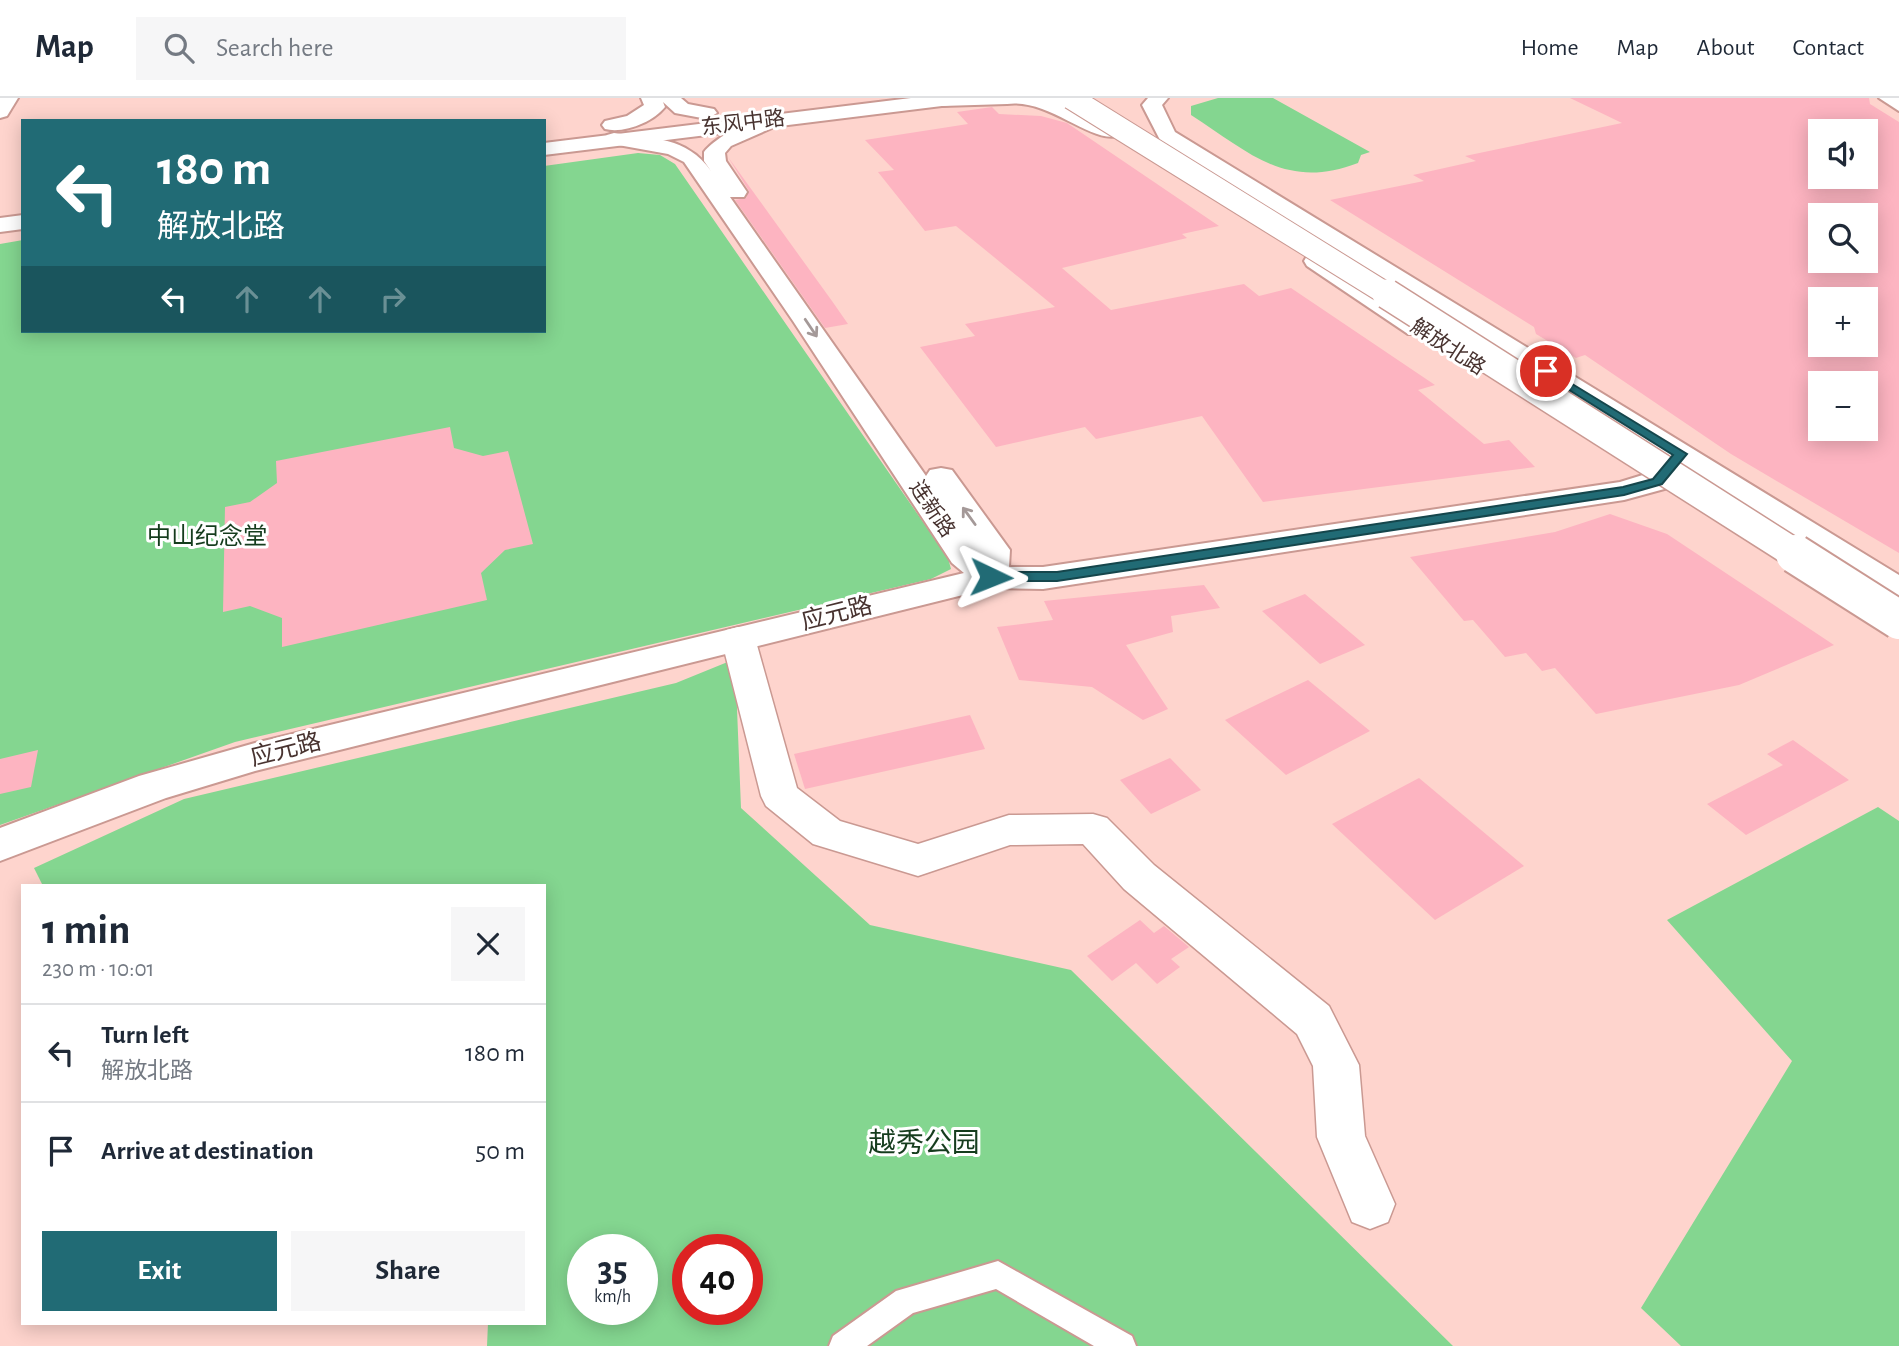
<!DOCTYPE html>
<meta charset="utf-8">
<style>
:root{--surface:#fff;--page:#f6f6f7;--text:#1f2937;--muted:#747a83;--line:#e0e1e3;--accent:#216b75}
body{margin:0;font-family:"Alegreya Sans","Noto Sans SC",sans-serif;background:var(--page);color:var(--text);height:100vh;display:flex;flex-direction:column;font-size:26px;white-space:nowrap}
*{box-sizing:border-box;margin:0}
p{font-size:23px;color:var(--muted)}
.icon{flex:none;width:38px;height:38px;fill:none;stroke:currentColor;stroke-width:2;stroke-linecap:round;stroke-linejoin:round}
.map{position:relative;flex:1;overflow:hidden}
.side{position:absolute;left:21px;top:786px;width:525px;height:441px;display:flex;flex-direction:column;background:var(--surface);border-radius:0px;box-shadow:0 4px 18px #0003}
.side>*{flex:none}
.top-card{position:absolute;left:21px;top:21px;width:525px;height:214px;border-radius:0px;box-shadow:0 4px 18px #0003;background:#216b75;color:#fff;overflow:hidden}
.fabs{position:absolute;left:1808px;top:21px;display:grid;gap:14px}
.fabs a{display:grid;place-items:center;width:70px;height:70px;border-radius:0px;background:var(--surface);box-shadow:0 4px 18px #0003;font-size:35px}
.speed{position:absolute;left:567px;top:1136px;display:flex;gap:14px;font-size:35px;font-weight:700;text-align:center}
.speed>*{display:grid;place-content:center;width:91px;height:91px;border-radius:50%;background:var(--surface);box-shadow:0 4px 18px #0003;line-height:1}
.speed small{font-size:18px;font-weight:400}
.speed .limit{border:10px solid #d22;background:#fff;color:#111}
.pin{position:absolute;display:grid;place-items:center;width:60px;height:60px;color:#fff;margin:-30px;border:4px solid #fff;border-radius:50%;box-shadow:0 2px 7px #0007}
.me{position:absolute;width:77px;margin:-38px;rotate:92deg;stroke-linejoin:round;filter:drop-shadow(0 0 5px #0008)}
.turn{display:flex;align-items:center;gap:24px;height:147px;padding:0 21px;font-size:32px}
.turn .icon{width:91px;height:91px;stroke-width:2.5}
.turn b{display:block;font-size:49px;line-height:60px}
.lanes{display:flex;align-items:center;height:66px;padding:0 21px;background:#0003;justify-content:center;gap:35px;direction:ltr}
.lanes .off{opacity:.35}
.round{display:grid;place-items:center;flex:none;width:74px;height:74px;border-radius:0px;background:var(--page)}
.summary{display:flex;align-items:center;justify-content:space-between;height:119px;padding:0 21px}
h1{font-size:42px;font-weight:600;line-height:52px}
.button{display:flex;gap:14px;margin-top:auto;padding:14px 21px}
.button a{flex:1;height:80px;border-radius:0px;background:var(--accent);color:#fff;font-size:28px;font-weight:600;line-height:80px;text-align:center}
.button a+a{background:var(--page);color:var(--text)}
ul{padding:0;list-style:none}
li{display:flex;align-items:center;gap:21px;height:98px;padding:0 21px;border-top:2px solid var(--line)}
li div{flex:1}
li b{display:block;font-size:26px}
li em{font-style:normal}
header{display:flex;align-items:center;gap:42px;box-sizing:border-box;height:98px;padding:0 35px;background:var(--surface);border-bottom:2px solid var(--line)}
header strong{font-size:33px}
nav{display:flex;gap:38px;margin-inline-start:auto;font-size:24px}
.search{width:490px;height:63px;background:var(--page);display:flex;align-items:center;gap:18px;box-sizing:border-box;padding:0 24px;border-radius:0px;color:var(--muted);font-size:26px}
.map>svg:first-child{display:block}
</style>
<header>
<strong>Map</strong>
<div class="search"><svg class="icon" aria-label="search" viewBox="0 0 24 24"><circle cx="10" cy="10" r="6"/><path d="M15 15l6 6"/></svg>Search here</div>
<nav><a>Home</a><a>Map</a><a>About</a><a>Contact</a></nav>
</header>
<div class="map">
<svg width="1899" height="1248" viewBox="0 0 1899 1248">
<rect width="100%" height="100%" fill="#fed4cd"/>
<!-- green -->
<g fill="#84d690" fill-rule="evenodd">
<path d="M 1218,0 L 1273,0 L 1370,54 L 1361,57 L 1358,65 C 1285,93 1249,54 1191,17 L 1191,8 Z"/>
<path d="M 638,55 L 660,57 L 675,66 L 948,460 L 951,471 L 931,481 L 235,644 L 0,727 L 0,146 L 23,142 L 23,233 L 544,233 L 544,68 Z"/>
<path d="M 735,561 L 741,710 L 870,827 L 1071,872 L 1453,1248 L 487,1248 L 488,1225 L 544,1225 L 544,788 L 43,788 L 34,770 L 184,701 L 676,585 ZM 583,1152 L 642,1152 L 642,1211 L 583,1211 ZM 688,1152 L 747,1152 L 747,1211 L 688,1211 Z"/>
<path d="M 1878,709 L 1899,723 L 1899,1248 L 1681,1248 L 1641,1210 L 1792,963 L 1667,822 Z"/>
</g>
<!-- building -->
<g fill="#fdb4c1" fill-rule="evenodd">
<path d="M 1570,0 L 1869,0 L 1870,6 L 1899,24 L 1899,455 L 1731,356 L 1585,257 L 1576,260 L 1536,236 L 1534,229 L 1330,102 L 1424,83 L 1413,77 L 1476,63 L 1465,58 L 1622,25 ZM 1820,33 L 1866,33 L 1866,79 L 1820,79 ZM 1820,117 L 1866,117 L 1866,163 L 1820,163 ZM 1820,201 L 1866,201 L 1866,247 L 1820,247 ZM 1820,285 L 1866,285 L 1866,331 L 1820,331 Z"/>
<path d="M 992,9 L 999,16 L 1041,18 L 1067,25 L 1219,128 L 1182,136 L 1187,140 L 1062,170 L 1111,212 L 1244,186 L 1259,198 L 1291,190 L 1435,287 L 1418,292 L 1484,346 L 1509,342 L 1535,369 L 1263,404 L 1202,318 L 1096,341 L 1085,329 L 996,349 L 920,249 L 975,238 L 965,226 L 1055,209 L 956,128 L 925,133 L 878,74 L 894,72 L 865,42 L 968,26 L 957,14 Z"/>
<path d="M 728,59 L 832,203 L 848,226 L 825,230 L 735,102 L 746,100 L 749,93 Z"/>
<path d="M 450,329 L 454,350 L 483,358 L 508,353 L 533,446 L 505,452 L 481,475 L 487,502 L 282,549 L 282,520 L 250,508 L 223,514 L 225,409 L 250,404 L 277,385 L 276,363 Z"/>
<path d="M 1610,416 L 1667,436 L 1834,547 L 1739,587 L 1596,616 L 1555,570 L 1542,573 L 1526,555 L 1505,559 L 1473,522 L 1464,523 L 1410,459 L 1555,434 Z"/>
<path d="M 1204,487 L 1220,510 L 1171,518 L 1173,534 L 1126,547 L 1168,611 L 1143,622 L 1092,589 L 1019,582 L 997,529 L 1053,522 L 1044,503 Z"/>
<path d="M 1305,496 L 1365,547 L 1320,566 L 1262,513 Z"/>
<path d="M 1308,582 L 1370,633 L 1286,677 L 1225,622 Z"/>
<path d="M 970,617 L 985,651 L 805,691 L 794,656 Z"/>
<path d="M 1793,642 L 1849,682 L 1746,737 L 1707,706 L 1783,667 L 1767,656 Z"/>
<path d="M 38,652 L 31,689 L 0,696 L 0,661 Z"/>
<path d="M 1170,660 L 1201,692 L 1151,716 L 1120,682 Z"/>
<path d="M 1419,680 L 1524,768 L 1435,822 L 1332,726 Z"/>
<path d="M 1140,822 L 1154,835 L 1164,828 L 1189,849 L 1171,861 L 1180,869 L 1157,886 L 1136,865 L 1112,883 L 1087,858 Z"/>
</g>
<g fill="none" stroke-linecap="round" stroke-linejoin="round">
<!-- lane casing -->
<g stroke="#ca9992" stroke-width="4">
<path id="lane" d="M 998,1163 L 1132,1238 L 1136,1248 L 1094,1248 L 996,1191 L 913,1215 L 867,1248 L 829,1248 L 833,1238 L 896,1193 Z"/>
</g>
<!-- street casing -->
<g stroke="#ca9992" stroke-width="3">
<path id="street" d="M 738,529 L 750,532 L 755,540 L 797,690 L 840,723 L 918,746 L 1009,717 L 1093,716 L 1107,720 L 1154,767 L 1329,908 L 1359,967 L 1365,1038 L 1395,1106 L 1388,1124 L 1370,1131 L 1352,1124 L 1317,1039 L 1313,968 L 1297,936 L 1124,791 L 1083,746 L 1010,747 L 918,778 L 813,746 L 766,708 L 761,698 L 721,540 L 726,532 Z"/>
</g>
<!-- secondary casing -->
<g stroke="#ca9992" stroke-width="4">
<g id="secondary">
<path d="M 0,0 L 18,0 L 7,18 L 0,20 Z"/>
<path d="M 641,0 L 681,0 L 688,6 L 714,11 L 717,15 L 707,21 L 675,15 L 663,4 L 665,9 C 653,24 624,36 605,31 L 602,27 L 605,23 L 627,18 L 644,7 Z"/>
<path d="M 934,0 L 1061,0 L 1121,34 L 1118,38 C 1090,45 1048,0 1007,6 L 942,8 L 935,6 Z"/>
<path d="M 1148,0 L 1168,0 L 1162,7 L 1175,34 L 1899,477 L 1899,503 L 1887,500 L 1683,372 L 1668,390 L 1624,402 L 1043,491 L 991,490 L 255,673 L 166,700 L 0,763 L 0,730 L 139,678 L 255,645 L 964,475 L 952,465 L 793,223 L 684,64 L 668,56 L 607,45 L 604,41 L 607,37 L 614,35 C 654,41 686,38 711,73 L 704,63 L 704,54 C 715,39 762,13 781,18 L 784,22 L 781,26 L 731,48 L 725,55 L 726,63 L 747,94 L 744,99 L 730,99 L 926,378 L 930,372 L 941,370 L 952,372 L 1010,452 L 1009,469 L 1043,469 L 1620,384 L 1646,376 L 1662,358 L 1160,42 L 1142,7 Z"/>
<path d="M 1879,0 L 1899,0 L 1899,13 Z"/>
<path d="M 1316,156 L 1325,158 L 1430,230 L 1426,236 L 1408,236 L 1307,168 L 1304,163 L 1307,158 Z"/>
</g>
</g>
<!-- highway casing -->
<g stroke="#ca9992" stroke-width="4">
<g id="highway">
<path d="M 911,0 L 968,0 L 958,6 L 544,57 L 544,45 Z"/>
<path d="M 23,117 L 23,131 L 0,134 L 0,120 Z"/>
</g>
</g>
<!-- lane -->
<use href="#lane" fill="#fff" fill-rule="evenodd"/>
<!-- street -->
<use href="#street" fill="#fff" fill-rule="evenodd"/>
<!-- secondary -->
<use href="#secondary" fill="#fff" fill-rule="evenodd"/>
<!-- highway -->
<use href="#highway" fill="#fff" fill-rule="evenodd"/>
<!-- primary-bridge-far2 casing -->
<g stroke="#ca9992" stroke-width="24" stroke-linecap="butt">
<path id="primary-bridge-far2" d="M 1071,0 L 1390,198"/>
</g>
<!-- primary-bridge-far1 casing -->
<g stroke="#ca9992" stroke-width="32" stroke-linecap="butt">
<path id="primary-bridge-far1" d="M 1387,196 L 1797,457"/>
</g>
<!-- primary-bridge casing -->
<g stroke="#ca9992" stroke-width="42" stroke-linecap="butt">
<path id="primary-bridge" d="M 1795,456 L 1899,522"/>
</g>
<!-- primary-bridge-far2 -->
<use href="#primary-bridge-far2" stroke="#fff" stroke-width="22"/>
<!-- primary-bridge-far1 -->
<use href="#primary-bridge-far1" stroke="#fff" stroke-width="29"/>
<!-- primary-bridge -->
<use href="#primary-bridge" stroke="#fff" stroke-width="38"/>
</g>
<!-- one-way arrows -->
<defs><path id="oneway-shaft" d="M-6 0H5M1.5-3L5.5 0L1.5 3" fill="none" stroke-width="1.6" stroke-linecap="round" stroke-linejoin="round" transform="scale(1.75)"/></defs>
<g stroke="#a49998">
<use href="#oneway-shaft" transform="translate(811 230) rotate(56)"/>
<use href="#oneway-shaft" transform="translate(969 418) rotate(-126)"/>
</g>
<!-- route -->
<path fill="#216b75" stroke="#15464c" stroke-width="2" d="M 1546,270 L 1687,356 L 1662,386 L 1624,397 L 1057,483 L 991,483 L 984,479 L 991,474 L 1057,474 L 1623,389 L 1653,381 L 1673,357 L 1542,275 L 1542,271 Z"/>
<g text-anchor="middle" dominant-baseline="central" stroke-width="6" stroke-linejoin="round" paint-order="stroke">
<!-- far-street labels -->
<g font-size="21" fill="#483330" stroke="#fff">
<text transform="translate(743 25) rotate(-7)">东风中路</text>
<text transform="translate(1448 249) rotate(33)">解放北路</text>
<text transform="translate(932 411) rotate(56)">连新路</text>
</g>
<!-- park labels -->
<g font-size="24" fill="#153c1d" stroke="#fff">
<text x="207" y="439">中山纪念堂</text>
</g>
<!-- street labels -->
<g font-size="24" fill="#483330" stroke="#fff">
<text transform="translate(837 516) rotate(-14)">应元路</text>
<text transform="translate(286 652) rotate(-14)">应元路</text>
</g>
<!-- near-park labels -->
<g font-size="28" fill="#153c1d" stroke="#fff">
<text x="924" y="1046">越秀公园</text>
</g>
</g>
</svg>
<div class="fabs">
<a><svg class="icon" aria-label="sound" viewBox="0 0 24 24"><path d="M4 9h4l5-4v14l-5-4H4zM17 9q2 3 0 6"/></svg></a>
<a><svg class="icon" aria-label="search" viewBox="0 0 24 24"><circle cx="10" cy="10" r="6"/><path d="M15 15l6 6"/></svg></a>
<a>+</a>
<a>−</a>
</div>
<div class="speed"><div>35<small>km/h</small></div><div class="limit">40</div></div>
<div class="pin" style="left:1546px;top:273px;background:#d93025"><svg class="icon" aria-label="arrive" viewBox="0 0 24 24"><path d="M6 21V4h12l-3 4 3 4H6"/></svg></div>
<svg class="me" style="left:991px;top:479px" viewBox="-20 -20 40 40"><path d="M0-17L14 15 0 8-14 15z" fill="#216b75" stroke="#fff" stroke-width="4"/></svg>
<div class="top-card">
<div class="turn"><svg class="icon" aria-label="left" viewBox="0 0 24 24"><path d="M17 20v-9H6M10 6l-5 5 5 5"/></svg><div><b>180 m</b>解放北路</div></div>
<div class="lanes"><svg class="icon" aria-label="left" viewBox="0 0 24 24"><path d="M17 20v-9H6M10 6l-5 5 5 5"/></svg><svg class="icon off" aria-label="ahead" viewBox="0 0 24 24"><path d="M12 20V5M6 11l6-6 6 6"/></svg><svg class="icon off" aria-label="ahead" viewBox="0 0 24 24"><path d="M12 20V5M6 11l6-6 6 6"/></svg><svg class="icon off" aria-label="right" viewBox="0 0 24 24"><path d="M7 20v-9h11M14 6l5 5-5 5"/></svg></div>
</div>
<section class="side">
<div class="summary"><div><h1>1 min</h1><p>230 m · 10:01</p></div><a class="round"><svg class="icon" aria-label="close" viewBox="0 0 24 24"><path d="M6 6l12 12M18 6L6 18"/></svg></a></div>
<ul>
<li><svg class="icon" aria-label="left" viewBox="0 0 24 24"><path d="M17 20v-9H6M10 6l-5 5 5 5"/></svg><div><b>Turn left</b><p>解放北路</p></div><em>180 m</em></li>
<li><svg class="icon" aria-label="arrive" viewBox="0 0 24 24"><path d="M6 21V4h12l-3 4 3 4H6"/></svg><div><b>Arrive at destination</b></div><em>50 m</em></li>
</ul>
<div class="button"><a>Exit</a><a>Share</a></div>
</section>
</div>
